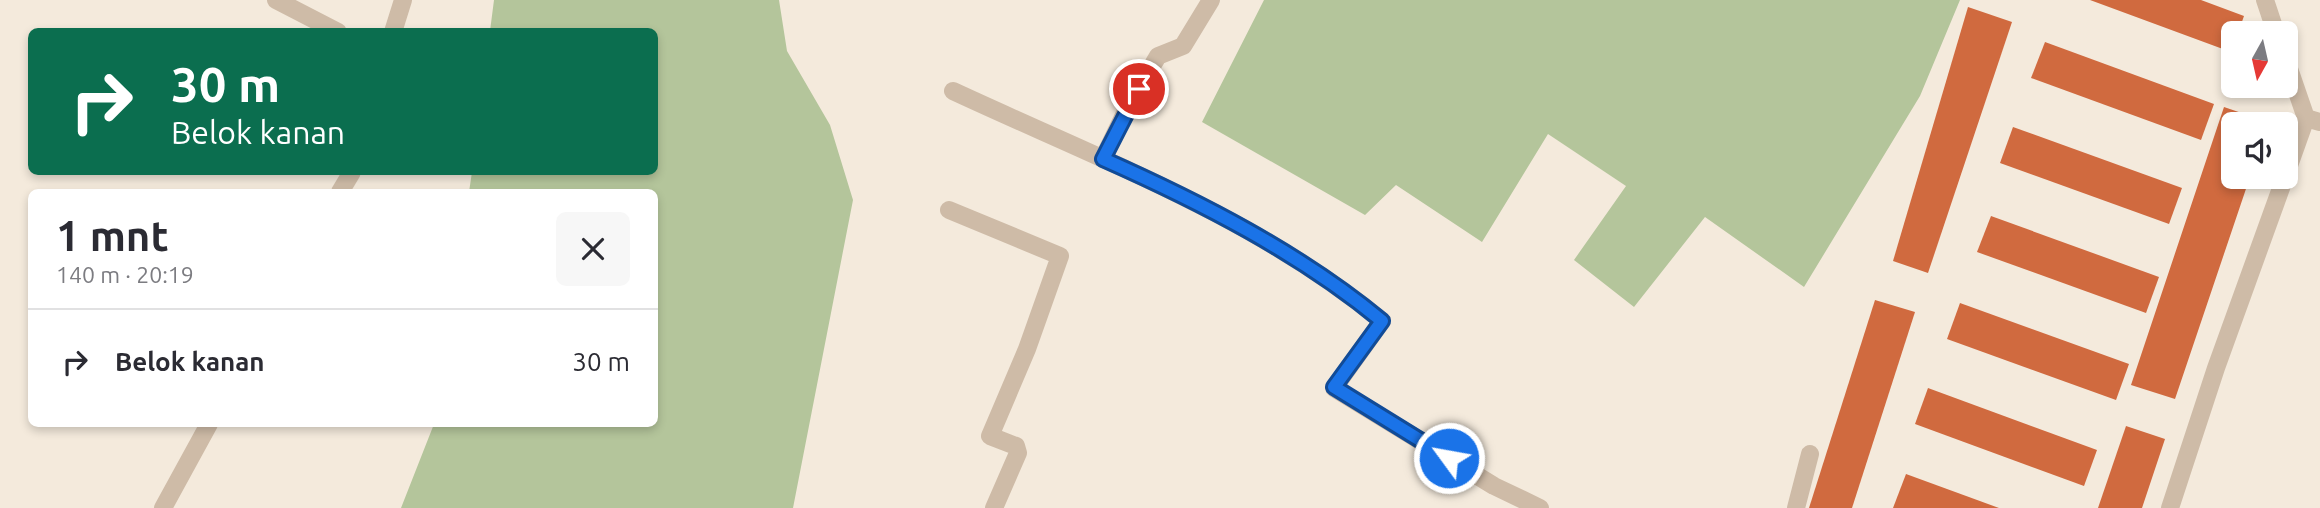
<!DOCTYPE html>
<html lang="id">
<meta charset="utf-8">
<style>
:root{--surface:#fff;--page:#f7f7f7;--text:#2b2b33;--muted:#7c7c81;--line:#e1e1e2}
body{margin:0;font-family:Ubuntu,sans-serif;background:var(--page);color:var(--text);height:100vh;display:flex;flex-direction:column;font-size:26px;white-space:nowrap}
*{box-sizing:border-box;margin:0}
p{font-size:23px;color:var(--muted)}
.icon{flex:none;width:38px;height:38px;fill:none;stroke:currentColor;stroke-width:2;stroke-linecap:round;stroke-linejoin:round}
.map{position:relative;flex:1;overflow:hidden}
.panel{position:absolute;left:28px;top:189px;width:630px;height:238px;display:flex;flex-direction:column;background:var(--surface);border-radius:10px;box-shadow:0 4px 10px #0003}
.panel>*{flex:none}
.hud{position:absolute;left:28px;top:28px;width:630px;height:147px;border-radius:10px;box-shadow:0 4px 10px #0003;background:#0b6e4f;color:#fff;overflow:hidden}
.needle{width:46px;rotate:188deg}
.fabs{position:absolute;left:2221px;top:21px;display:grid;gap:14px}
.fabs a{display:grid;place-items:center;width:77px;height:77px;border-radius:10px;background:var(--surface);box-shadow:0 4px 10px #0003;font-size:35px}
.pin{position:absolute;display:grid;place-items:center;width:60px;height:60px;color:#fff;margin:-30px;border:4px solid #fff;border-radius:50%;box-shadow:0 2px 7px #0007}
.me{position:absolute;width:77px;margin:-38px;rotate:302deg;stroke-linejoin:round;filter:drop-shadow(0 0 5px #0008)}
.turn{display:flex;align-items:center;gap:24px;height:147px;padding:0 28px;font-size:32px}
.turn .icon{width:91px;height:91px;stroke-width:2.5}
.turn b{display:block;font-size:49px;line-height:60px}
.round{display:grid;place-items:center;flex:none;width:74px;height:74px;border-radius:10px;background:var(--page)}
.overview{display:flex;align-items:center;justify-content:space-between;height:119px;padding:0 28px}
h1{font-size:42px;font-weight:700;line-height:52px}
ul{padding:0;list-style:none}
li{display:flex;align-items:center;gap:21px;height:105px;padding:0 28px;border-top:2px solid var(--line)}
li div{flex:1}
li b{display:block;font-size:26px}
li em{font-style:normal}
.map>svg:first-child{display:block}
</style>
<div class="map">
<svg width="2320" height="508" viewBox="0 0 2320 508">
<rect width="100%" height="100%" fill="#f4eadc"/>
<!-- green -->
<g fill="#b4c59b">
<path d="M 494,0 L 779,0 L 787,51 L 830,125 L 853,200 L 793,508 L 401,508 L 434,424 L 654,424 L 654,192 L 469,192 L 472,172 L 654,172 L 654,32 L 490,31 Z"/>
<path d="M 1264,0 L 1960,0 L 1920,96 L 1804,287 L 1705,217 L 1634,307 L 1574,260 L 1626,186 L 1548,134 L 1482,242 L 1396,185 L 1365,215 L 1202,122 Z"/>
</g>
<!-- building -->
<g fill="#d06a3f">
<path d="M 2090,0 L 2201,0 L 2244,16 L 2238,33 L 2233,33 L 2231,52 Z"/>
<path d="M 1968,7 L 2012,22 L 1928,273 L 1893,261 Z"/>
<path d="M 2045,42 L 2214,104 L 2201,140 L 2031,78 Z"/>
<path d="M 2224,107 L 2268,122 L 2267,124 L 2233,124 L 2233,177 L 2250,177 L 2175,399 L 2131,385 Z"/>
<path d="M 2013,127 L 2182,188 L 2169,224 L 2000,163 Z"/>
<path d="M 1991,216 L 2159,277 L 2146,313 L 1977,252 Z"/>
<path d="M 1875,300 L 1915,312 L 1852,508 L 1809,508 Z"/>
<path d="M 1960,303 L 2129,364 L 2116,400 L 1947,339 Z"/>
<path d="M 1928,388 L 2097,450 L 2084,486 L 1915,424 Z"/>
<path d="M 2126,426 L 2165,439 L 2142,508 L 2098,508 Z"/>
<path d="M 1906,474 L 1999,508 L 1893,508 Z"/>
</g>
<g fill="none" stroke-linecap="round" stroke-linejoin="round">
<!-- service -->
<g stroke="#cebba7" stroke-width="18">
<path d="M 2265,0 L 2276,33"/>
<path d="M 2286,60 L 2306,118 L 2320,122"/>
<path d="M 2286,174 L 2306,118"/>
<path d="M 2170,508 L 2216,368 L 2285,177"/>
</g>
<!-- minor -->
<g stroke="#cebba7" stroke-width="18">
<path d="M 276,0 L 338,32"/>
<path d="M 393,32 L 403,0"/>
<path d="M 953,91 C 1099,159 1256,217 1382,321 L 1334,388 L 1494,486 L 1540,508"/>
<path d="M 1103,159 L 1129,105 L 1158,56 L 1183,46 L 1211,0"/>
<path d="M 340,192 L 352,172"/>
<path d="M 949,210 L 1060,256 L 1027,349 L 990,436 L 1016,446 L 1018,453 L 994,508"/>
<path d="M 163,508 L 209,424"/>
<path d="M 1796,508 L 1810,454"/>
</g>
</g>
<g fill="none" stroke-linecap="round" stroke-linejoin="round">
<!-- route casing -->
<g stroke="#114b97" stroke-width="18">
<path id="route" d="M 1139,89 L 1103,159 C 1200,202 1300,253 1382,321 L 1334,387 L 1449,458"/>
</g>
<!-- route -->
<use href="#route" stroke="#1a73e8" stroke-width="12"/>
</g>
</svg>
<div class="fabs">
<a><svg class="needle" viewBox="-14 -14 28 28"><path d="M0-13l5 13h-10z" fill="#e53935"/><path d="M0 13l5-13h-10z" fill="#7c7c81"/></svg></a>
<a><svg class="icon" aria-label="sound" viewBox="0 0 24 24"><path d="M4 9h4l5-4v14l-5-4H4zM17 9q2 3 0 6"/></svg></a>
</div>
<div class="pin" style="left:1139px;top:89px;background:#d93025"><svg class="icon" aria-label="arrive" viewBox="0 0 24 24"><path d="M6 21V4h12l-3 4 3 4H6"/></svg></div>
<svg class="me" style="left:1449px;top:458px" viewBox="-20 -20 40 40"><circle r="17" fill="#1a73e8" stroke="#fff" stroke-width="3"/><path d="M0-11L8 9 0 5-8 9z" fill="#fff"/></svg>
<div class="hud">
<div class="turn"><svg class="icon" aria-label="right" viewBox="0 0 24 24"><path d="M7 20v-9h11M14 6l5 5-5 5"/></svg><div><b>30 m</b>Belok kanan</div></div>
</div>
<section class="panel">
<div class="overview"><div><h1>1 mnt</h1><p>140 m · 20:19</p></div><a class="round"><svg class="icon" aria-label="close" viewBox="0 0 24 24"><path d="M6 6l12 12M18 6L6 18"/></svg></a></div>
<ul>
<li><svg class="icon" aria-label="right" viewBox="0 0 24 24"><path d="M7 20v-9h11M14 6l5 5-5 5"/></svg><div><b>Belok kanan</b></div><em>30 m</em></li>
</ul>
</section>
</div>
